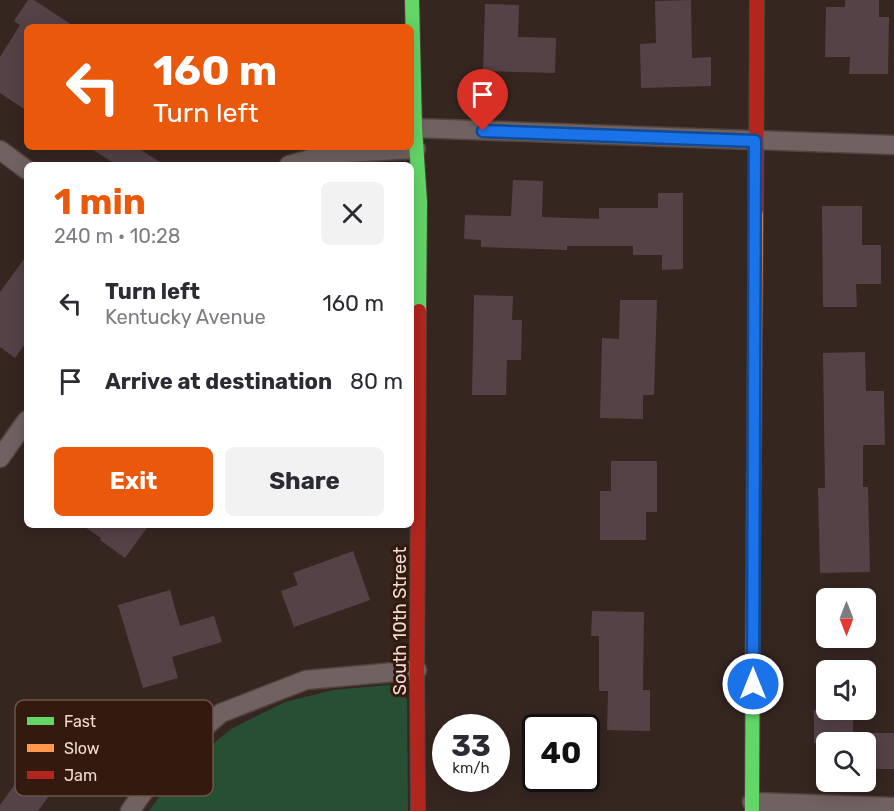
<!DOCTYPE html>
<meta charset="utf-8">
<style>
:root{--surface:#fff;--page:#f2f2f3;--text:#2b2b33;--muted:#7c7c81;--accent:#ea580c}
body{margin:0;font-family:Rubik,sans-serif;background:var(--page);color:var(--text);height:100vh;display:flex;flex-direction:column;font-size:22px;white-space:nowrap}
*{box-sizing:border-box;margin:0}
p{font-size:20px;color:var(--muted)}
.icon{flex:none;width:33px;height:33px;fill:none;stroke:currentColor;stroke-width:2;stroke-linecap:round;stroke-linejoin:round}
.map{position:relative;flex:1;overflow:hidden}
.details{position:absolute;left:24px;top:162px;width:390px;height:366px;display:flex;flex-direction:column;background:var(--surface);border-radius:9px;box-shadow:0 3px 15px #0003}
.details>*{flex:none}
.top-card{position:absolute;left:24px;top:24px;width:390px;height:126px;border-radius:9px;box-shadow:0 3px 15px #0003;background:#ea580c;color:#fff;overflow:hidden}
.needle{width:39px;rotate:180deg}
.buttons{position:absolute;left:816px;top:588px;display:grid;gap:12px}
.buttons a{display:grid;place-items:center;width:60px;height:60px;border-radius:9px;background:var(--surface);box-shadow:0 3px 15px #0003;font-size:30px}
.speed{position:absolute;left:432px;top:714px;display:flex;gap:12px;font-size:30px;font-weight:700;text-align:center}
.speed>*{display:grid;place-content:center;width:78px;height:78px;border-radius:50%;background:var(--surface);box-shadow:0 3px 15px #0003;line-height:1}
.speed small{font-size:15px;font-weight:400}
.speed .limit{border:3px solid #111;border-radius:9px;background:#fff;color:#111}
.pin{position:absolute;display:grid;place-items:center;width:51px;height:51px;color:#fff;margin:-62px -26px;border-radius:50% 50% 50% 0;rotate:-45deg;box-shadow:0 0 6px #0007}
.pin .icon{rotate:45deg}
.me{position:absolute;width:66px;margin:-33px;rotate:0deg;stroke-linejoin:round;filter:drop-shadow(0 0 4px #0008)}
.turn{display:flex;align-items:center;gap:21px;height:126px;padding:0 30px;font-size:27px}
.turn .icon{width:78px;height:78px;stroke-width:2.5}
.turn b{display:block;font-size:42px;line-height:51px}
.round{display:grid;place-items:center;flex:none;width:63px;height:63px;border-radius:9px;background:var(--page)}
.summary{display:flex;align-items:center;justify-content:space-between;height:102px;padding:0 30px}
h1{font-size:36px;font-weight:700;line-height:45px;color:var(--accent)}
.cta{display:flex;gap:12px;margin-top:auto;padding:12px 30px}
.cta a{flex:1;height:69px;border-radius:9px;background:var(--accent);color:#fff;font-size:24px;font-weight:700;line-height:69px;text-align:center}
.cta a+a{background:var(--page);color:var(--text)}
ul{padding:0;list-style:none}
li{display:flex;align-items:center;gap:18px;height:78px;padding:0 30px}
li div{flex:1}
li b{display:block;font-size:22px}
li em{font-style:normal}
.map>svg:first-child{display:block}
</style>
<div class="map">
<svg width="894" height="811" viewBox="0 0 894 811">
<rect width="100%" height="100%" fill="#362620"/>
<!-- green -->
<path fill="#264f34" d="M 389,685 C 397,688 402,693 407,700 L 408,811 L 149,811 L 160,796 L 191,762 L 231,729 L 285,702 L 333,690 Z"/>
<!-- building -->
<g fill="#544247">
<path d="M 28,0 L 34,0 L 75,27 L 27,27 L 27,111 L 0,93 L 0,57 L 20,25 L 14,21 Z"/>
<path d="M 691,0 L 692,58 L 711,57 L 711,86 L 641,88 L 640,44 L 656,43 L 655,1 Z"/>
<path d="M 845,0 L 879,0 L 879,17 L 889,17 L 888,74 L 849,74 L 850,57 L 825,57 L 826,7 L 845,7 Z"/>
<path d="M 485,4 L 519,5 L 518,37 L 556,38 L 555,73 L 483,71 Z"/>
<path d="M 88,147 L 136,147 L 165,165 L 117,165 Z"/>
<path d="M 513,180 L 543,181 L 542,217 L 599,219 L 599,208 L 658,208 L 658,193 L 683,193 L 683,269 L 662,270 L 662,255 L 633,255 L 633,246 L 567,246 L 567,250 L 481,247 L 481,240 L 464,239 L 465,215 L 511,216 Z"/>
<path d="M 822,206 L 862,206 L 862,245 L 881,245 L 881,284 L 856,284 L 857,307 L 823,307 Z"/>
<path d="M 27,255 L 27,341 L 15,358 L 0,347 L 0,292 Z"/>
<path d="M 474,295 L 513,296 L 512,320 L 522,320 L 521,360 L 507,360 L 506,395 L 472,395 Z"/>
<path d="M 620,300 L 657,300 L 654,395 L 643,395 L 643,419 L 600,418 L 602,338 L 619,339 Z"/>
<path d="M 865,352 L 866,391 L 884,391 L 885,445 L 863,445 L 863,487 L 868,487 L 870,572 L 820,573 L 818,488 L 825,488 L 823,353 Z"/>
<path d="M 611,461 L 657,461 L 657,512 L 646,512 L 646,540 L 600,540 L 600,491 L 611,491 Z"/>
<path d="M 82,525 L 149,525 L 125,558 L 100,540 L 101,538 Z"/>
<path d="M 353,551 L 370,600 L 294,627 L 281,591 L 298,585 L 293,573 Z"/>
<path d="M 170,590 L 180,626 L 214,616 L 222,642 L 172,657 L 178,678 L 143,688 L 118,605 Z"/>
<path d="M 592,611 L 644,612 L 643,690 L 650,690 L 650,731 L 607,730 L 608,691 L 599,691 L 599,636 L 591,636 Z"/>
<path d="M 814,710 L 853,710 L 853,742 L 814,743 Z"/>
<rect x="866" y="733" width="28" height="36"/>
<path d="M 51,734 L 78,753 L 84,745 L 99,756 L 75,789 L 61,779 L 38,811 L 0,811 L 0,805 Z"/>
</g>
<g fill="none" stroke-linecap="round" stroke-linejoin="round">
<!-- street casing -->
<g stroke="#52443e" stroke-width="21">
<g id="street">
<path d="M 415,128 L 894,145"/>
<path d="M 0,150 L 27,170"/>
<path d="M 289,165 L 329,154 L 416,149"/>
<path d="M 0,458 L 27,420"/>
<path d="M 752,802 L 894,807"/>
<path d="M 130,811 L 164,763 L 221,713 L 306,680 L 417,670"/>
</g>
</g>
<!-- fast casing -->
<g stroke="#52443e" stroke-width="16">
<g id="fast">
<path d="M 412,0 L 415,128 L 420,202 L 419,311"/>
<path d="M 752,811 L 753,582"/>
</g>
</g>
<!-- slow casing -->
<g stroke="#52443e" stroke-width="16">
<path id="slow" d="M 753,582 L 756,210"/>
</g>
<!-- jam casing -->
<g stroke="#52443e" stroke-width="16">
<g id="jam">
<path d="M 756,210 L 757,0"/>
<path d="M 418,811 L 417,670 L 419,311"/>
</g>
</g>
<!-- street -->
<use href="#street" stroke="#706261" stroke-width="18"/>
<!-- fast -->
<use href="#fast" stroke="#63d668" stroke-width="14"/>
<!-- slow -->
<use href="#slow" stroke="#ff974d" stroke-width="14"/>
<!-- jam -->
<use href="#jam" stroke="#b3261e" stroke-width="14"/>
</g>
<g fill="none" stroke-linecap="round" stroke-linejoin="round">
<!-- route casing -->
<g stroke="#114b97" stroke-width="15">
<path id="route" d="M 483,131 L 755,141 L 753,684"/>
</g>
<!-- route -->
<use href="#route" stroke="#1a73e8" stroke-width="10"/>
</g>
<g text-anchor="middle" dominant-baseline="central" stroke-width="6" stroke-linejoin="round" paint-order="stroke">
<!-- street labels -->
<g font-size="18" fill="#efdcd4" stroke="#34190e">
<text transform="translate(400 621) rotate(-90)">South 10th Street</text>
</g>
</g>
<!-- legend -->
<rect x="15" y="700" width="198" height="96" rx="9" fill="#34190e" stroke="#6c5449" stroke-width="1.5"/>
<rect x="27" y="717" width="27" height="8" fill="#63d668"/>
<rect x="27" y="744" width="27" height="8" fill="#ff974d"/>
<rect x="27" y="771" width="27" height="8" fill="#b3261e"/>
<g font-size="16" fill="#efdcd4">
<text x="64" y="727">Fast</text>
<text x="64" y="754">Slow</text>
<text x="64" y="781">Jam</text>
</g>
</svg>
<div class="buttons">
<a><svg class="needle" viewBox="-14 -14 28 28"><path d="M0-13l5 13h-10z" fill="#e53935"/><path d="M0 13l5-13h-10z" fill="#7c7c81"/></svg></a>
<a><svg class="icon" aria-label="sound" viewBox="0 0 24 24"><path d="M4 9h4l5-4v14l-5-4H4zM17 9q2 3 0 6"/></svg></a>
<a><svg class="icon" aria-label="search" viewBox="0 0 24 24"><circle cx="10" cy="10" r="6"/><path d="M15 15l6 6"/></svg></a>
</div>
<div class="speed"><div>33<small>km/h</small></div><div class="limit">40</div></div>
<div class="pin" style="left:483px;top:131px;background:#d93025"><svg class="icon" aria-label="arrive" viewBox="0 0 24 24"><path d="M6 21V4h12l-3 4 3 4H6"/></svg></div>
<svg class="me" style="left:753px;top:684px" viewBox="-20 -20 40 40"><circle r="17" fill="#1a73e8" stroke="#fff" stroke-width="3"/><path d="M0-11L8 9 0 5-8 9z" fill="#fff"/></svg>
<div class="top-card">
<div class="turn"><svg class="icon" aria-label="left" viewBox="0 0 24 24"><path d="M17 20v-9H6M10 6l-5 5 5 5"/></svg><div><b>160 m</b>Turn left</div></div>
</div>
<section class="details">
<div class="summary"><div><h1>1 min</h1><p>240 m · 10:28</p></div><a class="round"><svg class="icon" aria-label="close" viewBox="0 0 24 24"><path d="M6 6l12 12M18 6L6 18"/></svg></a></div>
<ul>
<li><svg class="icon" aria-label="left" viewBox="0 0 24 24"><path d="M17 20v-9H6M10 6l-5 5 5 5"/></svg><div><b>Turn left</b><p>Kentucky Avenue</p></div><em>160 m</em></li>
<li><svg class="icon" aria-label="arrive" viewBox="0 0 24 24"><path d="M6 21V4h12l-3 4 3 4H6"/></svg><div><b>Arrive at destination</b></div><em>80 m</em></li>
</ul>
<div class="cta"><a>Exit</a><a>Share</a></div>
</section>
</div>
